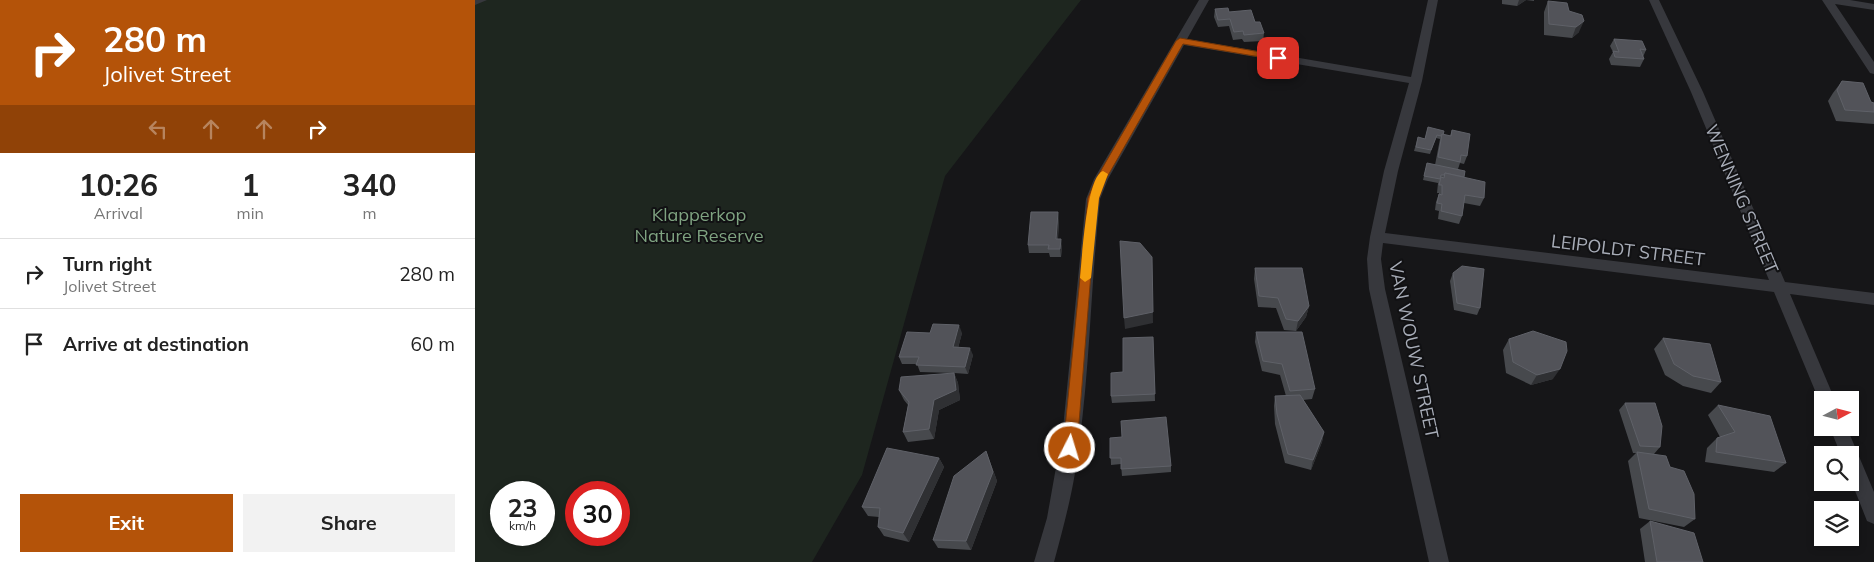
<!DOCTYPE html>
<style>
:root{--surface:#fff;--page:#f2f2f2;--text:#222;--muted:#767676;--line:#e0e0e0;--accent:#b45309}
body{margin:0;font-family:Mulish,sans-serif;background:var(--page);color:var(--text);height:100vh;display:flex;flex-direction:column;font-size:19px;white-space:nowrap}
*{box-sizing:border-box;margin:0}
p{font-size:16px;color:var(--muted)}
.icon{flex:none;width:28px;height:28px;fill:none;stroke:currentColor;stroke-width:2;stroke-linecap:round;stroke-linejoin:round}
.map{position:relative;flex:1;overflow:hidden}
.details{display:flex;flex-direction:column;background:var(--surface);width:475px}
.details>*{flex:none}
.top-card{background:#b45309;color:#fff;overflow:hidden}
.needle{width:32px;rotate:83deg}
.fabs{position:absolute;left:1339px;top:391px;display:grid;gap:10px}
.fabs a{display:grid;place-items:center;width:45px;height:45px;border-radius:0px;background:var(--surface);box-shadow:0 2px 8px #0003;font-size:25px}
.speed{position:absolute;left:15px;top:481px;display:flex;gap:10px;font-size:25px;font-weight:700;text-align:center}
.speed>*{display:grid;place-content:center;width:65px;height:65px;border-radius:50%;background:var(--surface);box-shadow:0 2px 8px #0003;line-height:1}
.speed small{font-size:12px;font-weight:400}
.speed .limit{border:8px solid #d22;background:#fff;color:#111}
.pin{position:absolute;display:grid;place-items:center;width:42px;height:42px;color:#fff;margin:-21px;border-radius:10px;box-shadow:0 2px 8px #0006}
.me{position:absolute;width:55px;margin:-28px;rotate:5deg;stroke-linejoin:round;filter:drop-shadow(0 0 4px #0008)}
.turn{display:flex;align-items:center;gap:18px;height:105px;padding:0 20px;font-size:22px}
.turn .icon{width:65px;height:65px;stroke-width:2.5}
.turn b{display:block;font-size:35px;line-height:42px}
.lanes{display:flex;align-items:center;height:48px;padding:0 20px;background:#0003;justify-content:center;gap:25px;direction:ltr}
.lanes .off{opacity:.35}
.eta{display:flex;justify-content:space-evenly;align-items:center;height:85px;text-align:center}
.eta b{font-size:30px;font-weight:700;line-height:35px}
.primary-button{display:flex;gap:10px;margin-top:auto;padding:10px 20px}
.primary-button a{flex:1;height:58px;border-radius:0px;background:var(--accent);color:#fff;font-size:20px;font-weight:700;line-height:58px;text-align:center}
.primary-button a+a{background:var(--page);color:var(--text)}
ul{padding:0;list-style:none}
li{display:flex;align-items:center;gap:15px;height:70px;padding:0 20px;border-top:1px solid var(--line)}
li div{flex:1}
li b{display:block;font-size:19px}
li em{font-style:normal}
main{display:flex;flex:1;min-height:0}
.map>svg:first-child{display:block}
</style>
<main>
<section class="details">
<div class="top-card">
<div class="turn"><svg class="icon" aria-label="right" viewBox="0 0 24 24"><path d="M7 20v-9h11M14 6l5 5-5 5"/></svg><div><b>280 m</b>Jolivet Street</div></div>
<div class="lanes"><svg class="icon off" aria-label="left" viewBox="0 0 24 24"><path d="M17 20v-9H6M10 6l-5 5 5 5"/></svg><svg class="icon off" aria-label="ahead" viewBox="0 0 24 24"><path d="M12 20V5M6 11l6-6 6 6"/></svg><svg class="icon off" aria-label="ahead" viewBox="0 0 24 24"><path d="M12 20V5M6 11l6-6 6 6"/></svg><svg class="icon" aria-label="right" viewBox="0 0 24 24"><path d="M7 20v-9h11M14 6l5 5-5 5"/></svg></div>
</div>
<div class="eta">
<div><b>10:26</b><p>Arrival</p></div>
<div><b>1</b><p>min</p></div>
<div><b>340</b><p>m</p></div>
</div>
<ul>
<li><svg class="icon" aria-label="right" viewBox="0 0 24 24"><path d="M7 20v-9h11M14 6l5 5-5 5"/></svg><div><b>Turn right</b><p>Jolivet Street</p></div><em>280 m</em></li>
<li><svg class="icon" aria-label="arrive" viewBox="0 0 24 24"><path d="M6 21V4h12l-3 4 3 4H6"/></svg><div><b>Arrive at destination</b></div><em>60 m</em></li>
</ul>
<div class="primary-button"><a>Exit</a><a>Share</a></div>
</section>
<div class="map">
<svg width="1399" height="562" viewBox="0 0 1399 562">
<rect width="100%" height="100%" fill="#161618"/>
<!-- green -->
<path fill="#1e261f" fill-rule="evenodd" d="M 0,0 L 606,0 L 470,176 L 387,475 L 337,562 L 0,562 ZM 26,492 L 69,492 L 69,535 L 26,535 ZM 101,492 L 144,492 L 144,535 L 101,535 Z"/>
<g fill="none" stroke-linecap="round" stroke-linejoin="round">
<!-- street -->
<g fill="#37383d" fill-rule="evenodd">
<path d="M 0,0 L 12,0 L 0,5 Z"/>
<path d="M 724,0 L 734,0 L 712,39 L 936,77 L 953,0 L 963,0 L 947,81 L 923,171 L 910,233 L 1294,280 L 1216,92 L 1174,0 L 1184,0 L 1228,92 L 1310,282 L 1399,293 L 1399,305 L 1315,294 L 1360,400 L 1348,400 L 1348,406 L 1346,405 L 1299,292 L 908,243 L 906,259 L 910,289 L 974,562 L 954,562 L 894,289 L 892,259 L 895,237 L 909,171 L 934,83 L 709,45 L 633,179 L 625,199 C 615,290 615,382 600,473 C 595,503 587,532 579,562 L 559,562 L 572,518 L 588,428 L 611,199 L 619,179 Z"/>
<path d="M 1347,0 L 1375,0 L 1399,4 L 1399,10 L 1360,4 L 1399,62 L 1399,74 L 1395,73 Z"/>
<path d="M 1355,428 L 1372,428 L 1399,492 L 1399,524 L 1392,521 L 1375,478 L 1375,455 L 1366,455 Z"/>
</g>
</g>
<!-- wall -->
<g fill="#47494d">
<path d="M 1027,0 L 1059,0 L 1059,1 L 1051,0 L 1042,6 L 1027,4 Z"/>
<path d="M 1073,1 L 1094,11 L 1104,32 L 1097,38 L 1069,35 L 1069,12 Z"/>
<path d="M 740,9 L 754,12 L 780,22 L 789,33 L 788,41 L 769,42 L 767,39 L 758,40 L 754,26 L 743,27 L 739,17 Z"/>
<path d="M 1139,39 L 1171,50 L 1168,57 L 1169,59 L 1165,67 L 1136,65 L 1134,59 L 1138,52 L 1135,46 Z"/>
<path d="M 1367,81 L 1396,102 L 1399,103 L 1399,124 L 1361,121 L 1353,101 L 1358,93 Z"/>
<path d="M 953,127 L 968,135 L 975,136 L 977,130 L 992,156 L 989,164 L 985,163 L 983,169 L 989,177 L 1009,198 L 1005,206 L 989,203 L 987,216 L 984,224 L 963,219 L 964,211 L 960,210 L 961,202 L 964,194 L 964,193 L 962,193 L 963,183 L 948,180 L 952,163 L 960,165 L 965,139 L 961,138 L 955,154 L 939,151 L 943,137 L 950,139 Z"/>
<path d="M 584,220 L 583,239 L 587,247 L 586,257 L 575,257 L 574,253 L 554,253 L 553,245 Z"/>
<path d="M 780,268 L 834,306 L 831,317 L 821,331 L 809,330 L 801,308 L 783,307 L 779,279 Z"/>
<path d="M 978,273 L 1005,308 L 1002,315 L 979,310 L 975,281 Z"/>
<path d="M 781,332 L 840,389 L 837,399 L 828,400 L 849,432 L 847,442 L 836,470 L 810,463 L 800,424 L 799,406 L 800,396 L 811,396 L 805,375 L 787,371 L 780,342 Z"/>
<path d="M 455,333 L 487,333 L 483,348 L 498,355 L 493,374 L 479,373 L 483,383 L 485,400 L 464,410 L 459,439 L 433,442 L 428,432 L 433,405 L 429,400 L 424,390 L 478,373 L 445,372 L 442,364 L 427,364 L 424,357 Z"/>
<path d="M 678,337 L 680,401 L 637,403 L 636,396 L 648,372 Z"/>
<path d="M 1188,338 L 1246,382 L 1236,393 L 1208,386 L 1190,375 L 1179,349 Z"/>
<path d="M 1034,339 L 1078,379 L 1056,385 L 1031,373 L 1028,350 Z"/>
<path d="M 1150,403 L 1185,447 L 1179,454 L 1195,467 L 1220,519 L 1209,527 L 1164,518 L 1153,461 L 1161,453 L 1158,453 L 1144,410 Z"/>
<path d="M 1243,405 L 1311,463 L 1299,472 L 1230,462 L 1232,448 L 1242,438 L 1245,437 L 1233,415 Z"/>
<path d="M 635,438 L 696,466 L 696,472 L 647,476 L 646,464 L 636,465 Z"/>
<path d="M 511,451 L 522,481 L 496,550 L 463,548 L 458,540 Z"/>
<path d="M 464,458 L 469,467 L 434,542 L 409,536 L 403,527 L 404,517 L 393,516 L 387,507 Z"/>
<path d="M 1175,521 L 1228,562 L 1170,562 L 1165,529 Z"/>
</g>
<!-- shaded-wall -->
<g fill="#2f3033">
<path d="M 1044,0 L 1051,0 L 1042,6 Z"/>
<path d="M 1109,21 L 1104,32 L 1097,38 L 1101,27 Z"/>
<path d="M 583,212 L 584,220 L 582,247 L 581,239 Z"/>
<path d="M 586,239 L 587,247 L 586,257 L 585,249 Z"/>
<path d="M 677,257 L 678,323 L 650,329 L 649,318 Z"/>
<path d="M 834,306 L 831,317 L 821,331 L 823,321 Z"/>
<path d="M 484,325 L 487,333 L 481,355 L 478,347 Z"/>
<path d="M 495,348 L 498,355 L 493,374 L 490,367 Z"/>
<path d="M 1085,369 L 1078,379 L 1056,385 L 1062,375 Z"/>
<path d="M 479,373 L 483,383 L 485,400 L 464,410 L 459,439 L 454,429 L 459,400 Z"/>
<path d="M 849,432 L 847,442 L 836,470 L 838,460 Z"/>
<path d="M 511,451 L 522,481 L 496,550 L 491,541 Z"/>
<path d="M 464,458 L 469,467 L 434,542 L 428,533 Z"/>
</g>
<!-- building -->
<g fill="#525359" stroke="#5f6168">
<path d="M 1073,1 L 1092,3 L 1094,11 L 1107,15 L 1109,21 L 1101,27 L 1074,24 Z"/>
<path d="M 753,8 L 754,12 L 776,10 L 780,22 L 785,22 L 789,33 L 769,35 L 768,31 L 759,32 L 755,19 L 743,20 L 740,9 Z"/>
<path d="M 1139,39 L 1167,41 L 1171,50 L 1165,49 L 1169,59 L 1140,57 L 1138,51 L 1144,52 Z"/>
<path d="M 1367,81 L 1388,83 L 1396,102 L 1399,103 L 1399,112 L 1370,110 L 1362,90 Z"/>
<path d="M 953,127 L 969,131 L 968,135 L 967,134 L 966,136 L 962,135 L 956,150 L 941,147 L 943,137 L 950,139 Z"/>
<path d="M 977,130 L 995,134 L 992,156 L 986,155 L 985,162 L 963,157 L 967,134 L 976,136 Z"/>
<path d="M 952,163 L 990,171 L 989,177 L 970,173 L 969,175 L 966,175 L 965,179 L 949,176 Z"/>
<path d="M 970,173 L 1010,182 L 1009,198 L 990,195 L 987,216 L 966,211 L 967,204 L 962,203 L 964,194 L 967,195 L 967,185 L 964,185 L 966,177 L 969,178 Z"/>
<path d="M 556,212 L 583,212 L 581,239 L 586,239 L 585,249 L 573,249 L 574,245 L 553,245 Z"/>
<path d="M 645,241 L 665,243 L 677,257 L 678,312 L 649,318 Z"/>
<path d="M 987,266 L 1009,269 L 1005,308 L 982,303 L 978,273 Z"/>
<path d="M 780,268 L 827,268 L 834,306 L 823,321 L 811,319 L 803,298 L 784,296 Z"/>
<path d="M 458,324 L 484,325 L 478,347 L 495,348 L 490,367 L 441,365 L 444,357 L 424,357 L 432,332 L 455,333 Z"/>
<path d="M 1058,331 L 1091,342 L 1092,351 L 1085,369 L 1062,375 L 1038,362 L 1034,339 Z"/>
<path d="M 781,332 L 827,332 L 840,389 L 815,391 L 807,364 L 788,361 Z"/>
<path d="M 678,337 L 680,394 L 636,396 L 636,373 L 648,372 L 648,338 Z"/>
<path d="M 1188,338 L 1235,344 L 1246,382 L 1218,376 L 1199,364 Z"/>
<path d="M 479,373 L 481,390 L 459,400 L 454,429 L 428,432 L 434,402 L 424,390 L 426,377 Z"/>
<path d="M 825,395 L 849,432 L 838,460 L 813,454 L 802,414 L 800,396 Z"/>
<path d="M 1150,403 L 1180,403 L 1187,426 L 1185,447 L 1165,446 Z"/>
<path d="M 1243,405 L 1295,416 L 1311,463 L 1241,452 L 1242,438 L 1260,432 Z"/>
<path d="M 691,417 L 696,466 L 646,469 L 646,458 L 635,458 L 635,438 L 647,437 L 646,421 Z"/>
<path d="M 412,448 L 464,458 L 428,533 L 403,527 L 405,508 L 387,507 Z"/>
<path d="M 511,451 L 518,472 L 491,541 L 458,540 L 479,476 Z"/>
<path d="M 1162,452 L 1191,456 L 1195,467 L 1209,471 L 1219,494 L 1220,519 L 1174,509 Z"/>
<path d="M 1175,521 L 1219,533 L 1228,562 L 1182,562 Z"/>
</g>
<!-- route -->
<path fill="#b45309" stroke="#753606" d="M 705,38 L 803,55 L 808,58 L 803,60 L 708,44 L 631,179 L 624,198 L 620,223 L 602,448 L 600,453 L 595,455 L 590,453 L 588,448 L 613,198 L 621,179 L 701,41 Z"/>
<!-- slow -->
<path fill="#f59e0b" d="M 628,171 L 633,174 L 624,198 L 616,278 L 610,282 L 605,278 C 607,260 611,177 628,171 Z"/>
<g text-anchor="middle" dominant-baseline="central" stroke-width="4" stroke-linejoin="round" paint-order="stroke">
<!-- street labels -->
<g font-size="18" fill="#a8adb8" stroke="#111113">
<text transform="translate(1267 199) rotate(67)">WENNING STREET</text>
<text transform="translate(1153 250) rotate(7)">LEIPOLDT STREET</text>
<text transform="translate(939 350) rotate(78)">VAN WOUW STREET</text>
</g>
<!-- park labels -->
<g font-size="18" fill="#7fa381" stroke="#111113">
<text x="224" y="214">Klapperkop<tspan x="224" dy="21">Nature Reserve</tspan></text>
</g>
</g>
</svg>
<div class="fabs">
<a><svg class="needle" viewBox="-14 -14 28 28"><path d="M0-13l5 13h-10z" fill="#e53935"/><path d="M0 13l5-13h-10z" fill="#767676"/></svg></a>
<a><svg class="icon" aria-label="search" viewBox="0 0 24 24"><circle cx="10" cy="10" r="6"/><path d="M15 15l6 6"/></svg></a>
<a><svg class="icon" aria-label="layers" viewBox="0 0 24 24"><path d="M12 4l9 5-9 5-9-5zM3 14l9 5 9-5"/></svg></a>
</div>
<div class="speed"><div>23<small>km/h</small></div><div class="limit">30</div></div>
<div class="pin" style="left:803px;top:58px;background:#d93025"><svg class="icon" aria-label="arrive" viewBox="0 0 24 24"><path d="M6 21V4h12l-3 4 3 4H6"/></svg></div>
<svg class="me" style="left:595px;top:448px" viewBox="-20 -20 40 40"><circle r="17" fill="#b45309" stroke="#fff" stroke-width="3"/><path d="M0-11L8 9 0 5-8 9z" fill="#fff"/></svg>
</div>
</main>
